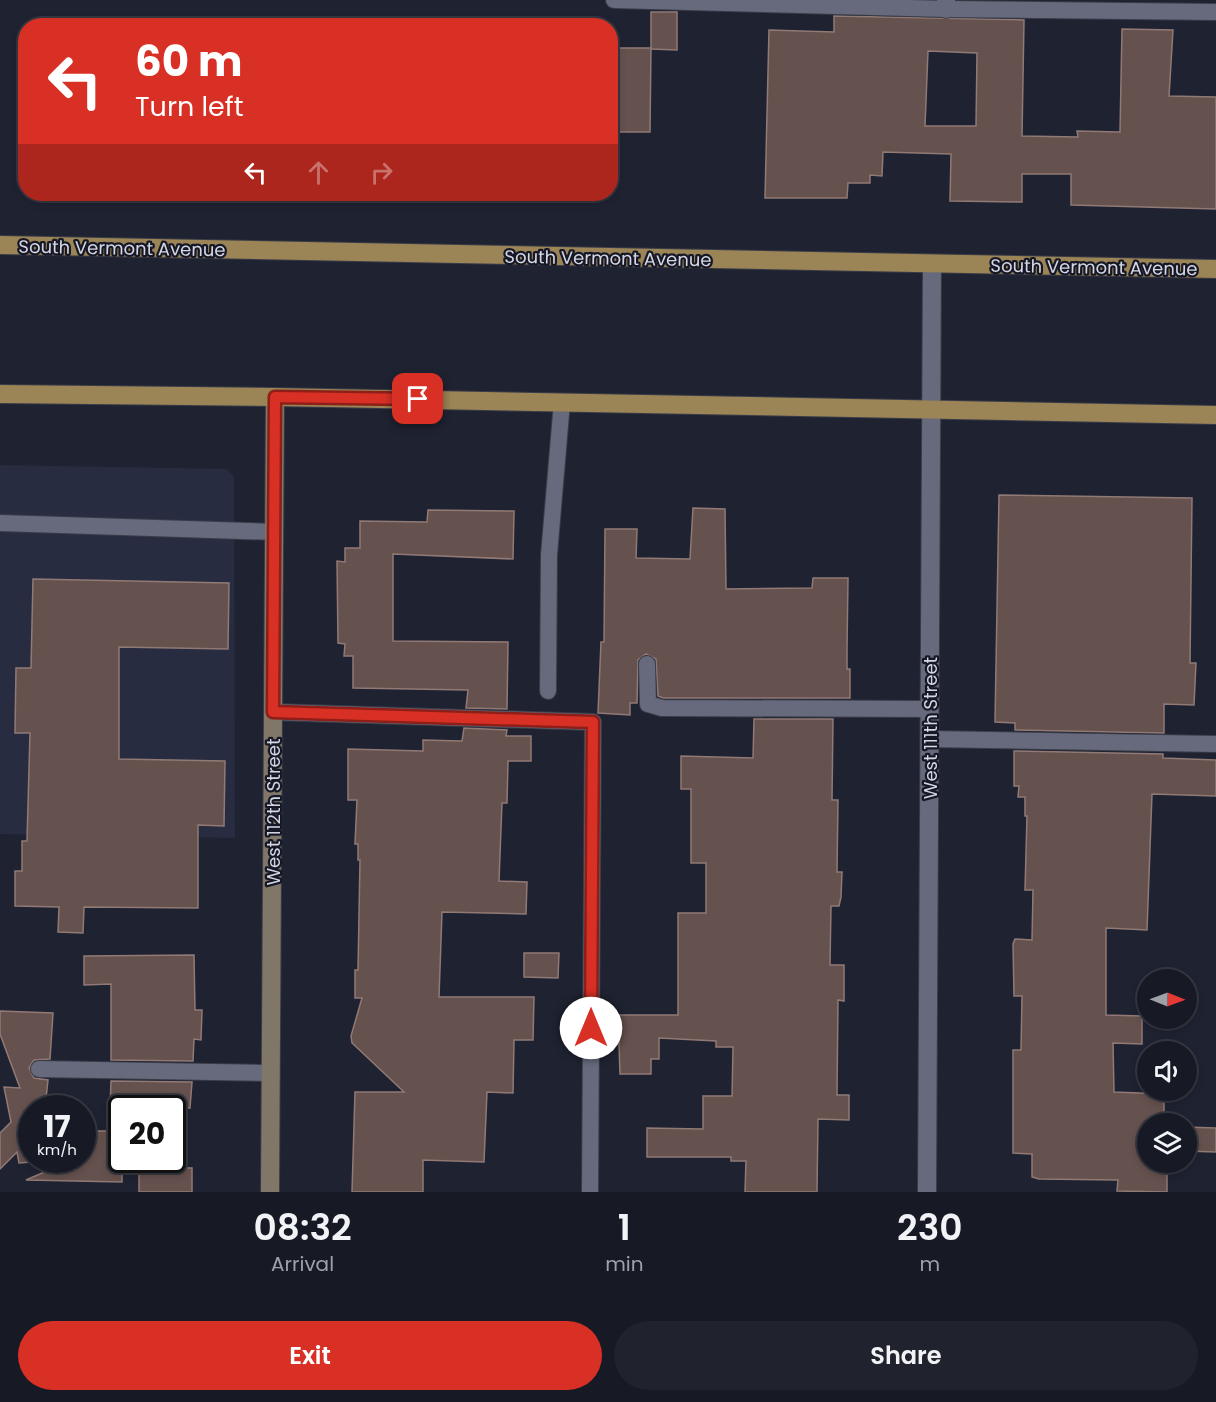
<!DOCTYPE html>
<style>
:root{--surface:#171a25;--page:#20232d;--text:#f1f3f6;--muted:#9ea1a7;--line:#363842;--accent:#d93025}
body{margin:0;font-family:Poppins,sans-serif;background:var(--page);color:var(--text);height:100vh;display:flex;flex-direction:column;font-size:22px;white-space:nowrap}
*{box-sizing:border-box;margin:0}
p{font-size:20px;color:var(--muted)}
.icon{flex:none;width:33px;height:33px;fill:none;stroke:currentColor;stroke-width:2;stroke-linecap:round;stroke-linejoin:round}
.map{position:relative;height:1192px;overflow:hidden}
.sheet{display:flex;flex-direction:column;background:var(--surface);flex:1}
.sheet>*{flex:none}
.banner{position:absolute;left:18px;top:18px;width:600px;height:183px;border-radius:24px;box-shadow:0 3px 9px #0003,0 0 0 2px var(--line);background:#d93025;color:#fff;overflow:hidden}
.needle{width:39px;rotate:91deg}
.fabs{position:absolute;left:1137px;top:969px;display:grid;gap:12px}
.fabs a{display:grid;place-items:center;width:60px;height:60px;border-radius:50%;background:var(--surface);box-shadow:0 3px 9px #0003,0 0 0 2px var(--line);font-size:30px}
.speed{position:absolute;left:18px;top:1095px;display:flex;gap:12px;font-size:30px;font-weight:700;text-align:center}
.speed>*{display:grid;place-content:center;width:78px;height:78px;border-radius:50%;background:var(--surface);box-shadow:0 3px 9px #0003,0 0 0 2px var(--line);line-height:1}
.speed small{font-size:15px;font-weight:400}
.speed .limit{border:3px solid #111;border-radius:9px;background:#fff;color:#111}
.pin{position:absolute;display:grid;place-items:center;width:51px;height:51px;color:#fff;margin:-26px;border-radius:12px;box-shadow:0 3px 9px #0006}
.me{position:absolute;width:66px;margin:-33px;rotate:0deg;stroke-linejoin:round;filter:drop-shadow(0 0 4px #0008)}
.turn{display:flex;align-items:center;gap:21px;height:126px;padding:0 18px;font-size:27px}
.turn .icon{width:78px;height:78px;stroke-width:2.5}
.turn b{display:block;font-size:42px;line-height:51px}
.lanes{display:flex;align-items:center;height:57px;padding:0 18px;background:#0003;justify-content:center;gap:30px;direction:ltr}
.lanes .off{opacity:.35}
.eta{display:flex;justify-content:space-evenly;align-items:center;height:102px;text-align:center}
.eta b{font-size:36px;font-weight:600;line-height:42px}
.action{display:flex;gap:12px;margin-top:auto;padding:12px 18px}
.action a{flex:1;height:69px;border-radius:36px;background:var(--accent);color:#fff;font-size:24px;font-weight:600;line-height:69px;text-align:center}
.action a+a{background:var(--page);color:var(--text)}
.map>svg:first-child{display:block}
</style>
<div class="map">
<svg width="1216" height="1192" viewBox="0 0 1216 1192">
<rect width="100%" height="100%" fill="#1f2231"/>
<!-- built -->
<path fill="#282c40" d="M 0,465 L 226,469 L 234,477 L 235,838 L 0,834 Z"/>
<!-- building -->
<g fill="#65514d" stroke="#917a76" stroke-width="1.5" fill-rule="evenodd">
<path d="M 651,12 L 677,12 L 677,50 L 651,49 Z"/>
<path d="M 834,16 L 1024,20 L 1022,136 L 1078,137 L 1077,131 L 1120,132 L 1122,29 L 1173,30 L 1169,96 L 1216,97 L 1216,209 L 1071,205 L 1071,174 L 1022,174 L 1022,202 L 950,201 L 951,154 L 883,152 L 882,176 L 870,175 L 870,183 L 848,183 L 847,198 L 765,198 L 769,30 L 834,32 ZM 928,51 L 977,53 L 976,126 L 925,126 Z"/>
<path d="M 610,48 L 651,48 L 650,132 L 610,132 Z"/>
<path d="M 999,495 L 1192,498 L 1190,663 L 1196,663 L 1194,705 L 1164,704 L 1164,733 L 1015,730 L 1015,723 L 995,722 Z"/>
<path d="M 693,508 L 725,509 L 726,589 L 812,588 L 813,578 L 848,578 L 847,650 L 847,669 L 850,669 L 850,698 L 663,698 L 658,696 L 656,659 L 646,654 L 638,660 L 637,703 L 630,703 L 630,715 L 598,713 L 601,642 L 604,642 L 605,529 L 637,529 L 636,558 L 690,559 Z"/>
<path d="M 428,510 L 514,511 L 513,559 L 393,554 L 393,641 L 508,642 L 507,709 L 466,708 L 468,690 L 353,688 L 353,656 L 344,656 L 345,644 L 338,643 L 337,561 L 345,562 L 345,548 L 360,548 L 360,521 L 427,522 Z"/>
<path d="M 33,579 L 229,583 L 228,649 L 119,647 L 119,759 L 225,761 L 224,826 L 198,825 L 198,908 L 84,907 L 83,933 L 58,932 L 59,907 L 15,906 L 15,871 L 22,871 L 22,841 L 27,841 L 30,733 L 15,733 L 16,668 L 31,668 Z"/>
<path d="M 754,719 L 833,719 L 832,800 L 838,800 L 837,872 L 842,872 L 841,897 L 839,906 L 831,906 L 830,965 L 844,965 L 844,1001 L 838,1000 L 837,1095 L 849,1095 L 849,1120 L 818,1119 L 817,1192 L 745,1192 L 746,1161 L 731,1161 L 731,1157 L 647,1157 L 647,1128 L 703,1129 L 703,1096 L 732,1096 L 733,1047 L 716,1047 L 716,1041 L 659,1038 L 659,1059 L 651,1059 L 651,1074 L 620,1074 L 618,1015 L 678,1015 L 678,913 L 706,913 L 706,863 L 691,863 L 691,789 L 681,789 L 681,756 L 753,758 Z"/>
<path d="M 464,728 L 507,730 L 506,736 L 531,736 L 531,761 L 508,761 L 507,803 L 502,803 L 499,881 L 527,882 L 526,914 L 442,912 L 439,997 L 534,997 L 533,1040 L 514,1040 L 513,1093 L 487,1092 L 484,1162 L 423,1160 L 423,1192 L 352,1192 L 355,1092 L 404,1092 L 352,1043 L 351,1036 L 362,998 L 355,998 L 355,970 L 358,970 L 360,860 L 358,860 L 358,844 L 355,844 L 357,800 L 348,800 L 348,749 L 423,751 L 423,740 L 462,741 Z"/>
<path d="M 1014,751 L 1163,754 L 1163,758 L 1216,760 L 1216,796 L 1152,794 L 1147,930 L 1106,928 L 1106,1015 L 1142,1016 L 1142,1044 L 1113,1043 L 1114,1092 L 1164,1094 L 1164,1124 L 1148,1124 L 1148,1162 L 1167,1162 L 1167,1192 L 1117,1191 L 1118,1180 L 1039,1179 L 1032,1177 L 1032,1154 L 1013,1153 L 1013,1050 L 1021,1050 L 1022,996 L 1014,996 L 1013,944 L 1015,939 L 1032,940 L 1033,890 L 1025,890 L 1027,816 L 1025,816 L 1025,797 L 1018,797 L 1019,786 L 1014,786 Z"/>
<path d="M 524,953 L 559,953 L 558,978 L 524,977 Z"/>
<path d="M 194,955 L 195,1010 L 202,1010 L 201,1040 L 194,1039 L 193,1061 L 111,1060 L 111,984 L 84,985 L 84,956 Z"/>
<path d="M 0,1011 L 53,1013 L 50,1059 L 34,1060 L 29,1068 L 34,1078 L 48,1080 L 45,1108 L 32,1108 L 32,1162 L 19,1163 L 17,1152 L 0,1169 L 0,1133 L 11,1122 L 4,1087 L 20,1088 L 0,1034 Z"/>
<path d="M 111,1081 L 192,1082 L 190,1108 L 110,1108 Z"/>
<path d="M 1186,1127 L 1216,1128 L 1216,1152 L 1186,1151 Z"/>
<path d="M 82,1131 L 122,1131 L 122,1182 L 26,1180 L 72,1160 L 82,1160 Z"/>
<path d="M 139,1167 L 192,1168 L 192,1192 L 139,1192 Z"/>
</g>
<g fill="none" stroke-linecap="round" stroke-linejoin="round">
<!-- lane casing -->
<g stroke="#3a3c48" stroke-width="18">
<g id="lane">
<path d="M 614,0 L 946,9 L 1216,12"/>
<path d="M 0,523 L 275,532"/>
<path d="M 647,664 L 648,704 L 662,708 L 930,709"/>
<path d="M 548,691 L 549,555 L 562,402"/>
<path d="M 274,712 L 593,722 L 590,1192"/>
<path d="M 930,739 L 1216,744"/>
<path d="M 39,1069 L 271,1073"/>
</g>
</g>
<!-- street casing -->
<g stroke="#3a3c48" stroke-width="20">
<g id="street">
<path d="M 946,9 L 946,0"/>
<path d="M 927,1192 L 932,264"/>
</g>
</g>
<!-- secondary casing -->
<g stroke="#3a3c48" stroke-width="20">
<path id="secondary" d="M 270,1192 L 275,397"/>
</g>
<!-- primary casing -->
<g stroke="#3a3c48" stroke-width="20">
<g id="primary">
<path d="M 0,245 L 1216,269"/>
<path d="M 0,394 L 275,397 L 1216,415"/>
</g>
</g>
<!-- lane -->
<use href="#lane" stroke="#666a7c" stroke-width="16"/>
<!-- street -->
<use href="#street" stroke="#666a7c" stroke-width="18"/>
<!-- secondary -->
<use href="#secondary" stroke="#817768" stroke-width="18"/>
<!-- primary -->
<use href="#primary" stroke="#9b8455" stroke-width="18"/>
</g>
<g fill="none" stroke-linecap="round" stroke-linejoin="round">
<!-- route casing -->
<g stroke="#8d1f18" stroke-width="15">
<path id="route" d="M 418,399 L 275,397 L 273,712 L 593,722 L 591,1028"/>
</g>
<!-- route -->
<use href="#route" stroke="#d93025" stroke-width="10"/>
</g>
<g text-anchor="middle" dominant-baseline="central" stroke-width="4.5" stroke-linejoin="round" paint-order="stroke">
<!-- street labels -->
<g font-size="18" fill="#d4d7e1" stroke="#161827">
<text transform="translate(122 248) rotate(1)">South Vermont Avenue</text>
<text transform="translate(608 258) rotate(1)">South Vermont Avenue</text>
<text transform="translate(1094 267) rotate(1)">South Vermont Avenue</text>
<text transform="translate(930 728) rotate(-90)">West 111th Street</text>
<text transform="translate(273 812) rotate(-90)">West 112th Street</text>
</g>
</g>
</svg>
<div class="fabs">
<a><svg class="needle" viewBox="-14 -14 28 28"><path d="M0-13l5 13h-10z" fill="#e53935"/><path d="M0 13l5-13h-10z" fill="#9ea1a7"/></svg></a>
<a><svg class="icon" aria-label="sound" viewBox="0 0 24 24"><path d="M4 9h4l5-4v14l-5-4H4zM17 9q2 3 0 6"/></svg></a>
<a><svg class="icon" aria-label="layers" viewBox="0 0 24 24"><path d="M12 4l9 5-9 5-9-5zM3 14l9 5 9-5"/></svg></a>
</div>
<div class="speed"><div>17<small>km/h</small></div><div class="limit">20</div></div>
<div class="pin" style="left:418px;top:399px;background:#d93025"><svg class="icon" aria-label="arrive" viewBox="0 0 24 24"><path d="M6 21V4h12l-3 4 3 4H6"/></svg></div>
<svg class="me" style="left:591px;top:1028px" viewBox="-20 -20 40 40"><circle r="19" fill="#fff"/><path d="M0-13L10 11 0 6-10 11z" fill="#d93025"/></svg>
<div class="banner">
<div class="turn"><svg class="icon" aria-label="left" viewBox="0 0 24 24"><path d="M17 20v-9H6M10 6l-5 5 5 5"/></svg><div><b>60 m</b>Turn left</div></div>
<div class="lanes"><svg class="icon" aria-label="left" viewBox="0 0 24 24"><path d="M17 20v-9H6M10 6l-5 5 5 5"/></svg><svg class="icon off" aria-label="ahead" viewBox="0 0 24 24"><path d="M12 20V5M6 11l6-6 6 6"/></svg><svg class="icon off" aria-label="right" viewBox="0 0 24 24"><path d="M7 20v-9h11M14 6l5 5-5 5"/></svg></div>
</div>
</div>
<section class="sheet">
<div class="eta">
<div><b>08:32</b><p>Arrival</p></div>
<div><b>1</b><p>min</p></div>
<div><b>230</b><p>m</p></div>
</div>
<div class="action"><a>Exit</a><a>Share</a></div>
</section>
